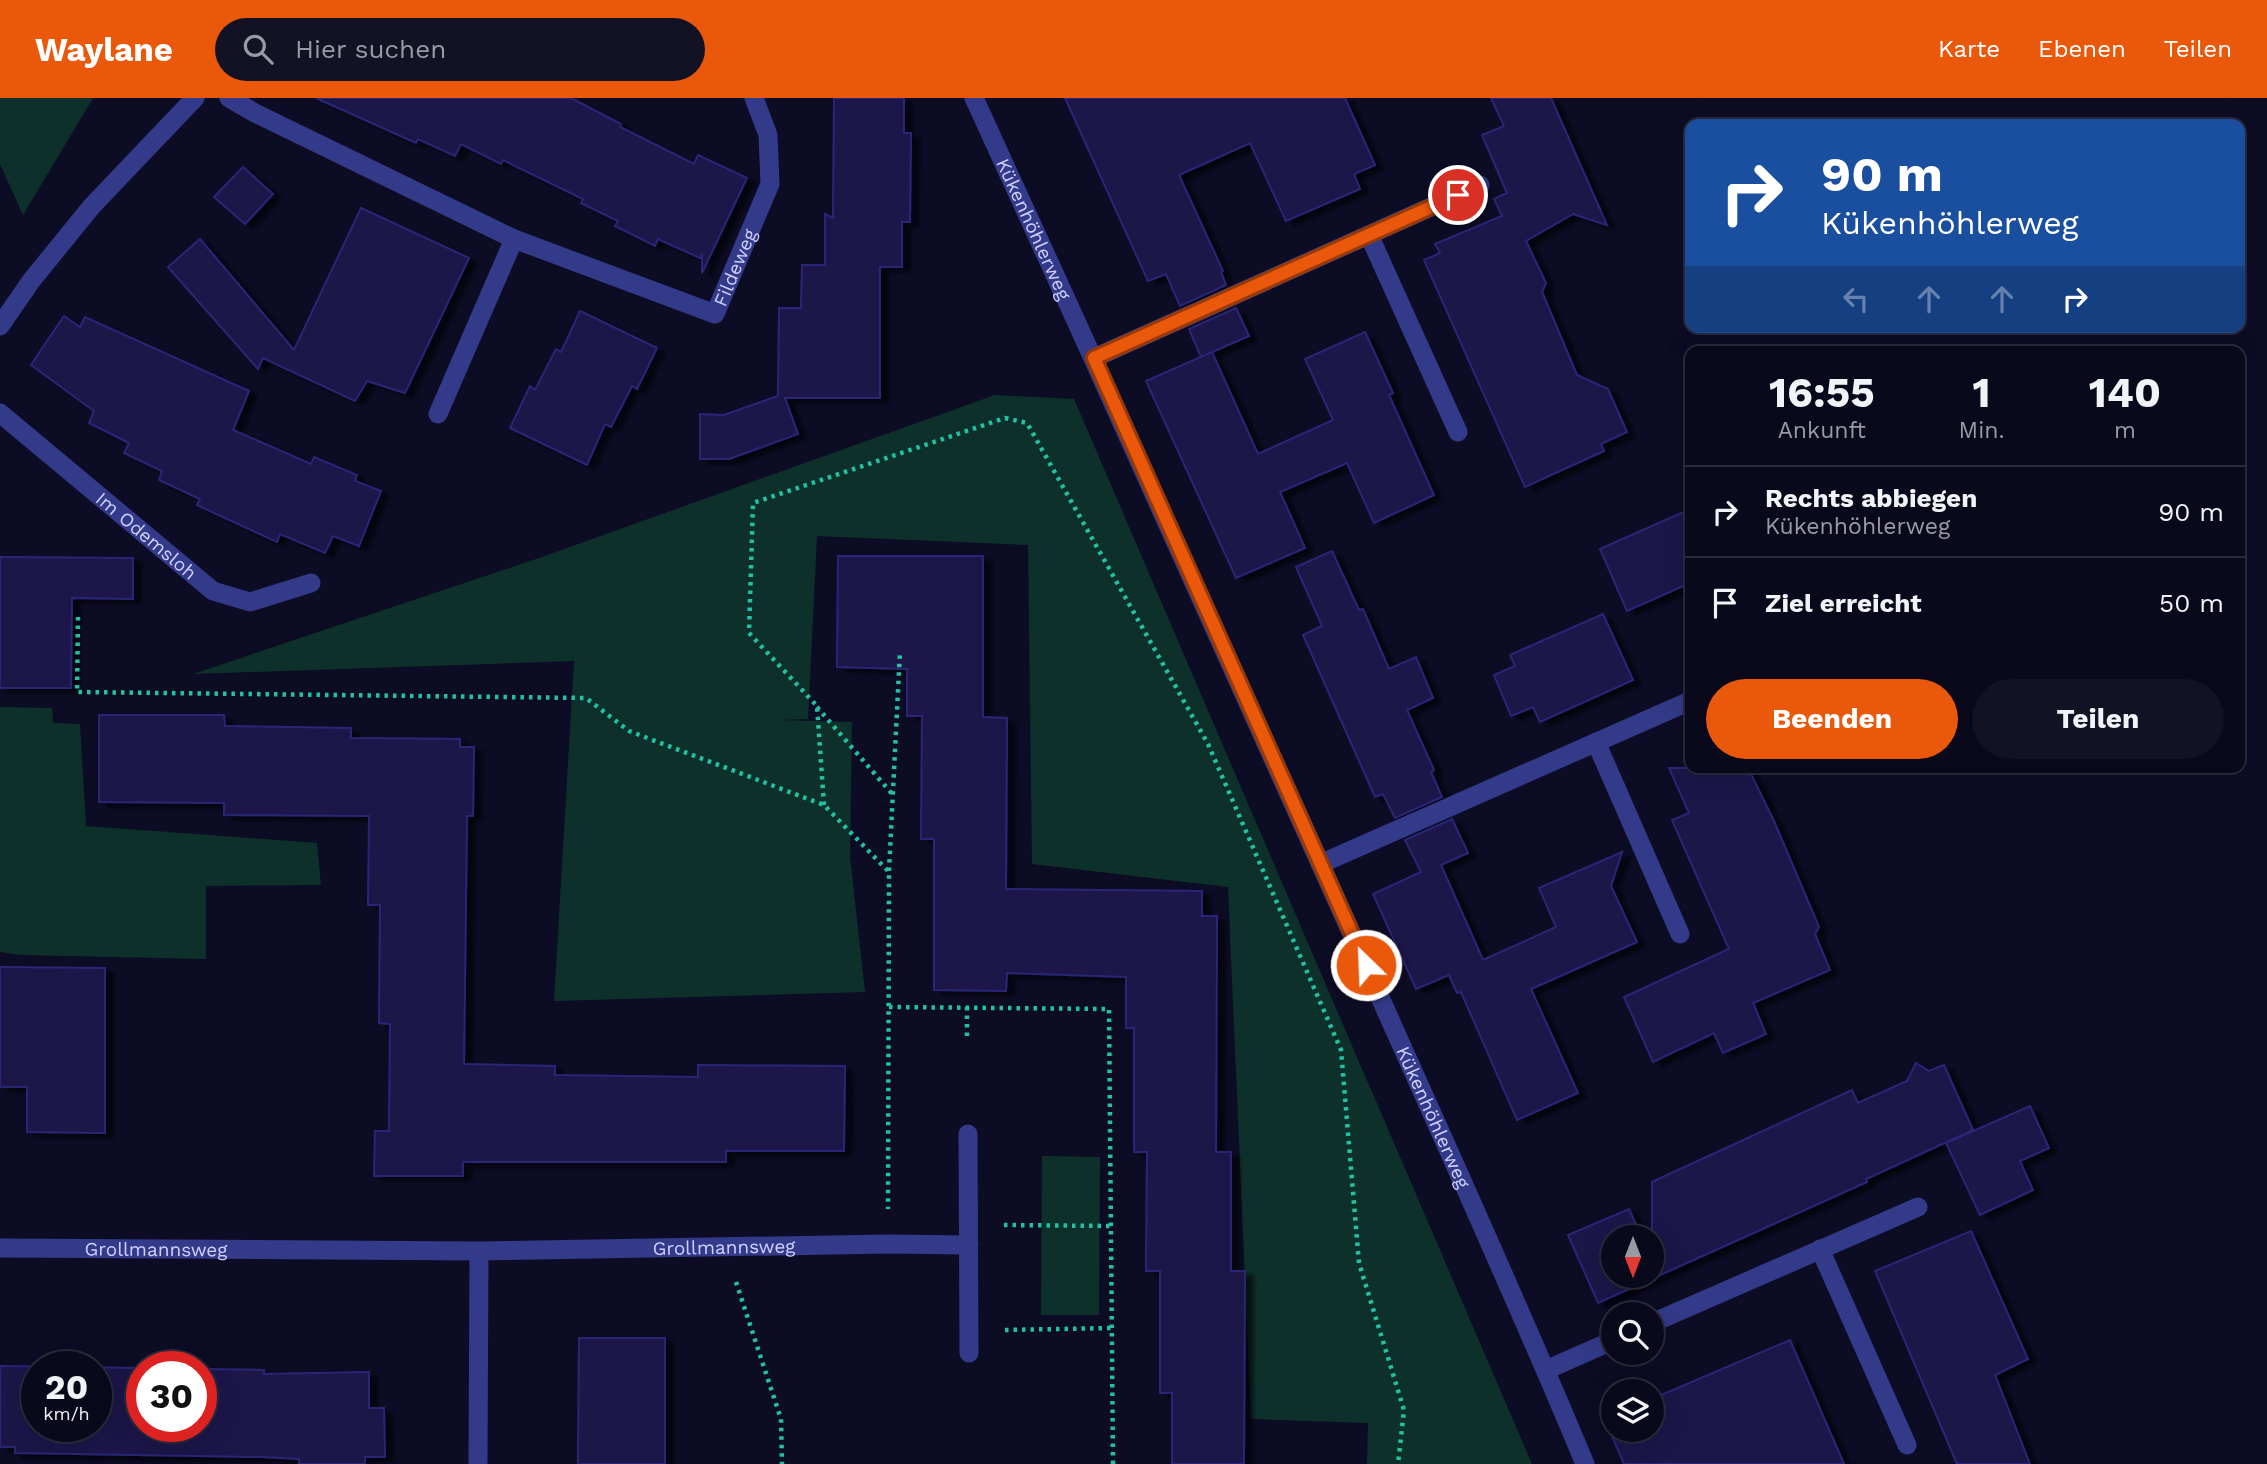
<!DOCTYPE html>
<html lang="de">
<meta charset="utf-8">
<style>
:root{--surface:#0a091c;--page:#131225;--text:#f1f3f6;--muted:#999aa3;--line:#2a2a3b;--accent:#ea580c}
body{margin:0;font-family:"Work Sans",sans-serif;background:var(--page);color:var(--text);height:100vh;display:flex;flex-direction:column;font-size:26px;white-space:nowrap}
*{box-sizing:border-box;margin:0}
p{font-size:23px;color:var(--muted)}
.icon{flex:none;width:38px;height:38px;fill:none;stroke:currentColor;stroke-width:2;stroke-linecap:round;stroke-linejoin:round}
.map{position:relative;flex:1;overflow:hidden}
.panel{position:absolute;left:1685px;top:248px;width:560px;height:427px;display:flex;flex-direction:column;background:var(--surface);border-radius:14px;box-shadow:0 7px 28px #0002,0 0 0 2px var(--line)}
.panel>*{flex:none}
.guide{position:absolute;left:1685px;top:21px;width:560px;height:214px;border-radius:14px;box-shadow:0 7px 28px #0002,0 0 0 2px var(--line);background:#1a4fa0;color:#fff;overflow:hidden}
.needle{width:46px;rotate:180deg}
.tools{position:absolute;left:1601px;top:1127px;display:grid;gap:14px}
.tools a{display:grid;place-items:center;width:63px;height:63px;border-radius:50%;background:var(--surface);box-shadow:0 7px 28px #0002,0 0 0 2px var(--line);font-size:35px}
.speed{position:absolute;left:21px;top:1253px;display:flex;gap:14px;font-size:35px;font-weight:700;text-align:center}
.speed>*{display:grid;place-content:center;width:91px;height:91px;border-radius:50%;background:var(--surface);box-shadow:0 7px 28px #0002,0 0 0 2px var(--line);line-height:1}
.speed small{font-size:18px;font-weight:400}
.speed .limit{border:10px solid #d22;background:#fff;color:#111}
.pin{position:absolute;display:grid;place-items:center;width:60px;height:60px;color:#fff;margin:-30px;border:4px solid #fff;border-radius:50%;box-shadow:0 2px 7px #0007}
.me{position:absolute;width:77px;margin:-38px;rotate:336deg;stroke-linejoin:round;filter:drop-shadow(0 0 5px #0008)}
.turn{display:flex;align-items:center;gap:24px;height:147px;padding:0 21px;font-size:32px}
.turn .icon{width:91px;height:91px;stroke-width:2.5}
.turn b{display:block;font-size:49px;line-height:60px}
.lanes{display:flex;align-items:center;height:66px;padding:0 21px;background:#0003;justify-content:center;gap:35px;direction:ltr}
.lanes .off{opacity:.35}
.eta{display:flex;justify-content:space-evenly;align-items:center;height:119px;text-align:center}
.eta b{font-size:42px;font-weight:700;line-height:49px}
.button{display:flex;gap:14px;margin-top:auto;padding:14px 21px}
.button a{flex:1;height:80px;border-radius:42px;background:var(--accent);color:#fff;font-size:28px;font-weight:700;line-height:80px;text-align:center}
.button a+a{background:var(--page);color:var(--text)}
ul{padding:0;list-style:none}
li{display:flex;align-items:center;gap:21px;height:91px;padding:0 21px;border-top:2px solid var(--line)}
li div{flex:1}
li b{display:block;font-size:26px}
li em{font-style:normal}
header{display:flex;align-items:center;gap:42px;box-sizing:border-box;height:98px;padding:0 35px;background:var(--accent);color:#fff}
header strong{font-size:33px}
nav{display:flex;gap:38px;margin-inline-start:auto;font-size:24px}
.search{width:490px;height:63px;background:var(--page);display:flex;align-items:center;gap:18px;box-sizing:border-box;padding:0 24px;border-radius:38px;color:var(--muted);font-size:26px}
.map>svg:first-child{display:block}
</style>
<header>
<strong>Waylane</strong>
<div class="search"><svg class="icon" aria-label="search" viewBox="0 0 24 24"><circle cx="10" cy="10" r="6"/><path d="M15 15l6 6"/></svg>Hier suchen</div>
<nav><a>Karte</a><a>Ebenen</a><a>Teilen</a></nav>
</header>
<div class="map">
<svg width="2267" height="1366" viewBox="0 0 2267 1366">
<defs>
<filter id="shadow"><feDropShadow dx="8" dy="4.5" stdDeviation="2" flood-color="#0009"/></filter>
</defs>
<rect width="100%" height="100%" fill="#0d0c25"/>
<!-- green -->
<g fill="#0e302a">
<path d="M 0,0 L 93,0 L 23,117 L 0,66 Z"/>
<path d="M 995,297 L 1074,301 L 1532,1366 L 1367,1366 L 1368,1325 L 1251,1321 L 1228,789 L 1032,766 L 1028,447 L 817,438 L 808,621 L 779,622 L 852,624 L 850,758 L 865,894 L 554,903 L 574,563 L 193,576 L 539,460 Z"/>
<path d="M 0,609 L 52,610 L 53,625 L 80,626 L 86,728 L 317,745 L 321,787 L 206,788 L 206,861 L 20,857 L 0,854 Z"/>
<path d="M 1042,1058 L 1100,1059 L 1099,1217 L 1041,1217 Z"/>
</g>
<!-- building -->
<g fill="#1a1648" stroke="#2b2677" stroke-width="2" fill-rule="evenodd" filter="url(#shadow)">
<path d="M 316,0 L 571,0 L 621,26 L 620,29 L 694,66 L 698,57 L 747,80 L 702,175 L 702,157 L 700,160 L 658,141 L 655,148 L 615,128 L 618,123 L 581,105 L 583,101 L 503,62 L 501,66 L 461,46 L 455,58 L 418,41 L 416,45 Z"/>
<path d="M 834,0 L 904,0 L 904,35 L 911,35 L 910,124 L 902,124 L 902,169 L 880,169 L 880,300 L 785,300 L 798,336 L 729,361 L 700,361 L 700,316 L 724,317 L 778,298 L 779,210 L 801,210 L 802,167 L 825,167 L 825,116 L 833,120 Z"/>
<path d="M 1065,0 L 1345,0 L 1375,67 L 1354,76 L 1360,91 L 1286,123 L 1250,45 L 1179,77 L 1223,173 L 1221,174 L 1226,187 L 1180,208 L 1166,176 L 1148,183 Z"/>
<path d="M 1491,0 L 1551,0 L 1607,127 L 1573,116 L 1526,143 L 1546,185 L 1542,194 L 1577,277 L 1608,291 L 1627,334 L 1601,346 L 1604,353 L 1525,389 L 1424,162 L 1440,155 L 1435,146 L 1502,118 L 1494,101 L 1507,95 L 1482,37 L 1504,28 Z"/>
<path d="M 243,69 L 273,96 L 245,126 L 214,99 Z"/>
<path d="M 361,110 L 469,160 L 405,295 L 367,283 L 355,303 L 263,260 L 258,271 L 168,169 L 200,141 L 294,252 Z"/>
<path d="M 1236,210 L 1249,238 L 1201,259 L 1189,231 Z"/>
<path d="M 580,213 L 657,250 L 637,291 L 632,288 L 611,329 L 605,326 L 587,367 L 510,330 L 530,288 L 535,292 L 556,251 L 561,254 Z"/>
<path d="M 64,218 L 80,229 L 85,219 L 249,293 L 233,332 L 311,366 L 314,359 L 357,377 L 355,383 L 381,393 L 359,448 L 333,438 L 325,455 L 280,436 L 277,444 L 197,407 L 200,401 L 159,382 L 162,373 L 124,355 L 129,345 L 89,325 L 94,313 L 31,267 Z"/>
<path d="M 1365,234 L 1393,295 L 1389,297 L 1434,397 L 1374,425 L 1347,365 L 1280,394 L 1305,450 L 1236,480 L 1146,283 L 1212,254 L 1258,356 L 1333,322 L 1305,261 Z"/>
<path d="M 1690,411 L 1690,485 L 1627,513 L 1600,451 Z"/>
<path d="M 1332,453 L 1359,512 L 1363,511 L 1389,571 L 1416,559 L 1433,600 L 1407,612 L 1434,672 L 1431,674 L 1442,699 L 1395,720 L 1383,696 L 1375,699 L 1303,537 L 1322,528 L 1296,469 Z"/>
<path d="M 838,458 L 983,458 L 983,619 L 1007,620 L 1006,791 L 1202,793 L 1202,818 L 1217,818 L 1216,1054 L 1231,1054 L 1231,1173 L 1245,1173 L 1244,1366 L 1172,1366 L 1172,1295 L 1160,1295 L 1160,1173 L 1146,1173 L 1147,1054 L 1134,1054 L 1134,930 L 1126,930 L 1126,879 L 1007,875 L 1006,893 L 934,892 L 934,741 L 921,741 L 922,618 L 907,618 L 907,571 L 837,569 Z"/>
<path d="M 0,459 L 133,460 L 133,501 L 72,500 L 71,590 L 0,590 Z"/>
<path d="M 1603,516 L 1633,582 L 1540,624 L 1533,609 L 1511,618 L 1494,577 L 1515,568 L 1510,557 Z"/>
<path d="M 99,617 L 224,617 L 225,628 L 351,630 L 351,640 L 460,641 L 460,649 L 474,649 L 473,718 L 467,718 L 464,966 L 555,968 L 555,977 L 698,979 L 698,967 L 845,968 L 844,1053 L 726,1053 L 726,1064 L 463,1064 L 463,1078 L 374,1078 L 375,1033 L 389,1033 L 390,926 L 379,925 L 380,807 L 368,807 L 369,718 L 224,717 L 224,705 L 99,704 Z"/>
<path d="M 1669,670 L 1748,670 L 1774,723 L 1819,829 L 1815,836 L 1830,872 L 1753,905 L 1766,936 L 1723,955 L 1714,935 L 1653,964 L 1624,899 L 1729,851 L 1672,722 L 1689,715 Z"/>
<path d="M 1452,721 L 1468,755 L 1441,767 L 1483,862 L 1556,829 L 1539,790 L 1622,754 L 1611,788 L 1637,844 L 1531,891 L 1578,995 L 1517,1022 L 1461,894 L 1457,895 L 1449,877 L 1416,891 L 1373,796 L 1421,774 L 1405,742 Z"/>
<path d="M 0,869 L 105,870 L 105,1035 L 27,1034 L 27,989 L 0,989 Z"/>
<path d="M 1916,965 L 1929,973 L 1944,967 L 1973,1032 L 1866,1081 L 1867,1084 L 1598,1205 L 1568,1137 L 1629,1111 L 1642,1139 L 1614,1139 L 1614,1178 L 1652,1178 L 1652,1084 L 1852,992 L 1858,1005 L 1907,983 Z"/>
<path d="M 2030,1008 L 2049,1050 L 2020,1063 L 2033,1092 L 1980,1117 L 1946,1045 Z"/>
<path d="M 1971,1133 L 2028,1261 L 1995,1277 L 2030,1366 L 1957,1366 L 1875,1173 Z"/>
<path d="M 579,1240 L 665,1240 L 665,1366 L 578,1366 Z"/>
<path d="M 1790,1242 L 1844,1366 L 1624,1366 L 1605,1322 L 1614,1318 L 1614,1332 L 1652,1332 L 1652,1301 Z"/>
<path d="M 0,1268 L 142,1270 L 142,1328 L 201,1328 L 201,1271 L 264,1272 L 264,1276 L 369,1274 L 369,1310 L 384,1310 L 385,1359 L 365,1359 L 365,1366 L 299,1366 L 299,1361 L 262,1359 L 15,1355 L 15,1349 L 0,1349 ZM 37,1269 L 96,1269 L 96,1328 L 37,1328 Z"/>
</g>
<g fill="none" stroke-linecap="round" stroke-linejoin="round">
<!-- path -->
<g stroke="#22c1a3" stroke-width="4.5" stroke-dasharray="3.5 5" stroke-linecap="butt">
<path d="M 78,519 L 77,594 L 586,600 L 629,633 L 824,707 L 889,774 L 888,1111"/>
<path d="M 817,609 L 893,697"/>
<path d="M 824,707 L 817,608 L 749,535 L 753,405 L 1005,320 L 1027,325 L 1208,646 L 1341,952 L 1359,1165 L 1404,1312 L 1398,1366"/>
<path d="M 889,773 L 900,553"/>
<path d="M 889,909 L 1109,911 L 1113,1366"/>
<path d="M 967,909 L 967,942"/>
<path d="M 1004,1127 L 1111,1128"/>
<path d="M 736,1184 L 781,1321 L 782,1366"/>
<path d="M 1005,1232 L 1112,1230"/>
</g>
<!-- minor -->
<g stroke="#323a89" stroke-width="19">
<path id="s1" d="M 229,0 L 255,15 L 514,141 L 715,216 L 770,86 L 768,37 L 754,0"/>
<path id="s2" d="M 974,0 C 1103,280 1229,561 1355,843 C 1432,1017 1512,1190 1585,1366"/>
<path d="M 1369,137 L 1458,334"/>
<path d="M 0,228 L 31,183 L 92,108 L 195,0"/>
<path d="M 1094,260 L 1480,87"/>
<path id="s3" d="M 0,315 L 213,493 L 250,504 L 311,485"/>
<path d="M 438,316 L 514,141"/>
<path d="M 1596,644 L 1680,836"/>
<path d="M 1320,766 L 1690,603"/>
<path d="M 968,1036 L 969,1255"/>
<path id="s4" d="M 0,1150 L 479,1153 L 888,1146 L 969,1147"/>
<path d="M 1820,1151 L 1907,1347"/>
<path d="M 1652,1225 L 1918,1109"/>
<path d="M 1546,1272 L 1614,1242"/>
<path d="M 478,1366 L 479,1153"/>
</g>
</g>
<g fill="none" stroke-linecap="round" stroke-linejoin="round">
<!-- route casing -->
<g stroke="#983908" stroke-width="18">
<path id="route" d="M 1366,867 L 1094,260 L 1458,97"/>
</g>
<!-- route -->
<use href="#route" stroke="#ea580c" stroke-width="12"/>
</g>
<g text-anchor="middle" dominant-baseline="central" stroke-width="7" stroke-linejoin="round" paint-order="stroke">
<!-- street labels -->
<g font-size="19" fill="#d1d1ff" stroke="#0d0c25">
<text stroke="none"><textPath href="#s2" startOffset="144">Kükenhöhlerweg</textPath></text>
<text stroke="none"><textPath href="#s1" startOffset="583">Fildeweg</textPath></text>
<text stroke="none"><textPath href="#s3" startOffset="191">Im Odemsloh</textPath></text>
<text stroke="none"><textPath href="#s2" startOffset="1118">Kükenhöhlerweg</textPath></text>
<text stroke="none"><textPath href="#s4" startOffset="724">Grollmannsweg</textPath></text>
<text stroke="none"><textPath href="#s4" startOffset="156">Grollmannsweg</textPath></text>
</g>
</g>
</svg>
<div class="tools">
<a><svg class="needle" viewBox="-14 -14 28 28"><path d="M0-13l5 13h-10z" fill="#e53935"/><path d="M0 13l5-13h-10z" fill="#999aa3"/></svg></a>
<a><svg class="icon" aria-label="search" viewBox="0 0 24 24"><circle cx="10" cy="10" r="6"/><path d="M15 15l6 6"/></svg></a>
<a><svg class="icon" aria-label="layers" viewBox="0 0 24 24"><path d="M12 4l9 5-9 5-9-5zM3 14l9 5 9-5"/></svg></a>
</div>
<div class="speed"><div>20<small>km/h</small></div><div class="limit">30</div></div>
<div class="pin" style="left:1458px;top:97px;background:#d93025"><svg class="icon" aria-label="arrive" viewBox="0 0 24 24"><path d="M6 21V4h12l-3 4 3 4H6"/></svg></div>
<svg class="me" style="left:1366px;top:867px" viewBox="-20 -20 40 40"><circle r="17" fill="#ea580c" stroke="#fff" stroke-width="3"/><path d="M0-11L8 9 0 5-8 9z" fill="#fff"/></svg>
<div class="guide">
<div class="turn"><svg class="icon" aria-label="right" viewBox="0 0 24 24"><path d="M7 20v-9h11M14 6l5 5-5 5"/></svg><div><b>90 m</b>Kükenhöhlerweg</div></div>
<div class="lanes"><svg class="icon off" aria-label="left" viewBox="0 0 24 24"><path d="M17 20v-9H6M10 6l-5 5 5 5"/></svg><svg class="icon off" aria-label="ahead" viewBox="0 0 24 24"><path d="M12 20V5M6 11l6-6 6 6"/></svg><svg class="icon off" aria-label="ahead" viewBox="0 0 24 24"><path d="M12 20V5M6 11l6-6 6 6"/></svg><svg class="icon" aria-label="right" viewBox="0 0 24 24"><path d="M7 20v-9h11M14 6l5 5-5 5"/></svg></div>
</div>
<section class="panel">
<div class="eta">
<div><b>16:55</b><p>Ankunft</p></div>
<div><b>1</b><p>Min.</p></div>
<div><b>140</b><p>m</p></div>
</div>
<ul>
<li><svg class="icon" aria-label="right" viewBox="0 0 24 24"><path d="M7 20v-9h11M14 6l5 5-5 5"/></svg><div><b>Rechts abbiegen</b><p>Kükenhöhlerweg</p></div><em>90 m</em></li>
<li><svg class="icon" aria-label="arrive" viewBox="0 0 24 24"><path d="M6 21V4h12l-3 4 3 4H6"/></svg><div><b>Ziel erreicht</b></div><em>50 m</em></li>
</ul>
<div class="button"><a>Beenden</a><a>Teilen</a></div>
</section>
</div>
